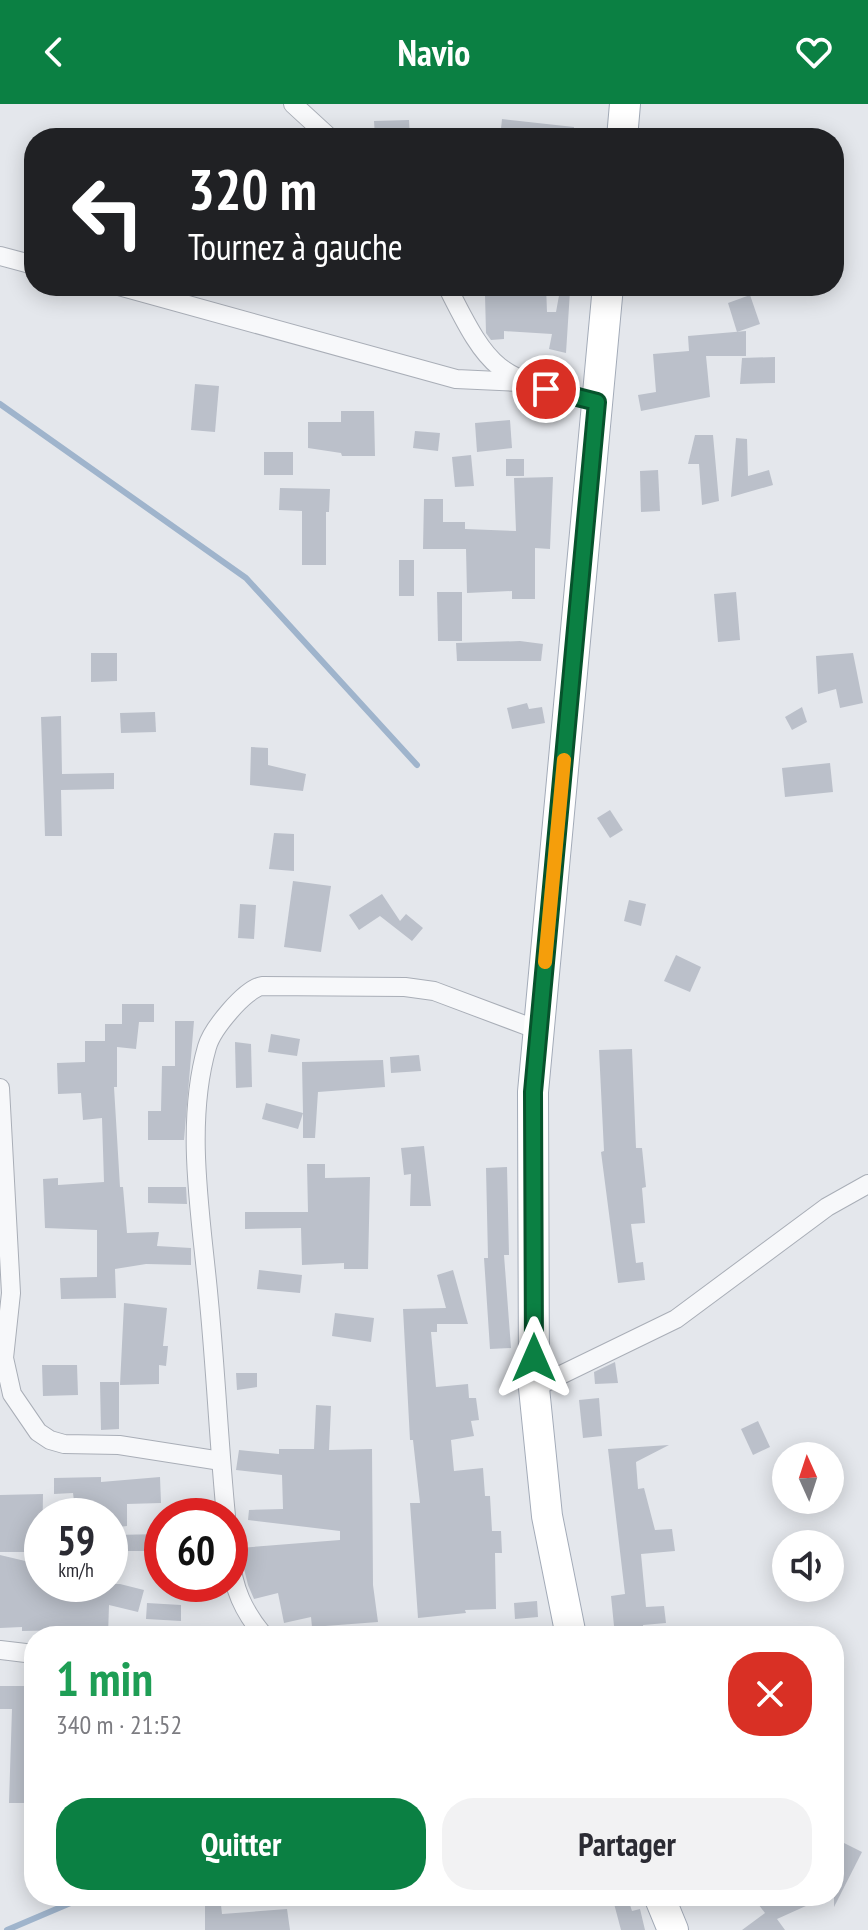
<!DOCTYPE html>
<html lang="fr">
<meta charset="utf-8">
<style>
:root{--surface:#fff;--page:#f2f2f3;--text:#2b2b33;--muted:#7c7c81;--accent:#0b8043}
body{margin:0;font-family:"PT Sans Narrow",sans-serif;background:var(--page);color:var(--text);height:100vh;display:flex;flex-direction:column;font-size:30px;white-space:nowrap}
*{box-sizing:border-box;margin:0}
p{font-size:26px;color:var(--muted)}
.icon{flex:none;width:44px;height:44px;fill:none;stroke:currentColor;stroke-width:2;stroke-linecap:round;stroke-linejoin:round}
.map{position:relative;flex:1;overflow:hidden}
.side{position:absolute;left:24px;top:1522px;width:820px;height:280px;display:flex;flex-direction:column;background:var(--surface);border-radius:32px;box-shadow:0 4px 20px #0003}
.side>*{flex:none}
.hud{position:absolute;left:24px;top:24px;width:820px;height:168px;border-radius:32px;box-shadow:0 4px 20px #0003;background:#202124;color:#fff;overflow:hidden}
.needle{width:52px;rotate:357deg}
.controls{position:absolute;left:772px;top:1338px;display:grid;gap:16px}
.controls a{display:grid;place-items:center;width:72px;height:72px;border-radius:50%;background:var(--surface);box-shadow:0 4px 20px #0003;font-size:40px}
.speed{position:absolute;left:24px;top:1394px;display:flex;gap:16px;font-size:40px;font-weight:700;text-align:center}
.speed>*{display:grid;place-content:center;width:104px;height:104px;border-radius:50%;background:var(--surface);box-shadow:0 4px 20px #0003;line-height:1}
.speed small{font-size:20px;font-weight:400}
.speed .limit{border:12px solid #d22;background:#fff;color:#111}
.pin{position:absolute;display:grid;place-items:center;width:68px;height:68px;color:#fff;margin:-34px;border:4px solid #fff;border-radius:50%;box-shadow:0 2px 8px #0007}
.me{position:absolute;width:88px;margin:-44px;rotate:0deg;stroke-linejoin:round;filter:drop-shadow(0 0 6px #0008)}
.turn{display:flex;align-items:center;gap:28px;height:168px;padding:0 32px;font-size:36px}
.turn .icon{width:104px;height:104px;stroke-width:2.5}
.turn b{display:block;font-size:56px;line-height:68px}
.round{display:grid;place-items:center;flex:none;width:84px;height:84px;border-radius:32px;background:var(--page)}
.overview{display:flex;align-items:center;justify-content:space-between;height:136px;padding:0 32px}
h1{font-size:48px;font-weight:800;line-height:60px;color:#1e9e55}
.action{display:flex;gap:16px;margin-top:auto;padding:16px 32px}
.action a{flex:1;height:92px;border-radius:32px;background:var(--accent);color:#fff;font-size:32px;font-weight:800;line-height:92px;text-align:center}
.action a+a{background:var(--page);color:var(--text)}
header{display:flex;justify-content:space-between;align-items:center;height:104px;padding:0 32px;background:var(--accent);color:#fff;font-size:36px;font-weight:800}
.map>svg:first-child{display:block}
</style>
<header><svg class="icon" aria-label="back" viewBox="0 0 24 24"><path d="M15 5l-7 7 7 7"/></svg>Navio<svg class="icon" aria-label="heart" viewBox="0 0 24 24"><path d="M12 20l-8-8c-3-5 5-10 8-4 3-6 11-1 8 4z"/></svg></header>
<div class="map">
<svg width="868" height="1826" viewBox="0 0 868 1826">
<rect width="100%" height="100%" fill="#e4e7ec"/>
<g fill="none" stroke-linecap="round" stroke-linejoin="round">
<!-- stream -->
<g stroke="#9fb4cc" stroke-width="6">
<path d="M 0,300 L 246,474 L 417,661"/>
<path d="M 7,1826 L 87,1792"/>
</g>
</g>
<!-- building -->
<g fill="#bbc0ca">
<path d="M 502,15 L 574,23 L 573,34 L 500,34 Z"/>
<path d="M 409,16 L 410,34 L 375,34 L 374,17 Z"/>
<path d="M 524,182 L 546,182 L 547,208 L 556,208 L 560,186 L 570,187 L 566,249 L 549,245 L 552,230 L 504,227 L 504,235 L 491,236 L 486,229 L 485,191 L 524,191 Z"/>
<path d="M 750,191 L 760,220 L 737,228 L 728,199 Z"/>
<path d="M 746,227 L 746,252 L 706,252 L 710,293 L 641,307 L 638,291 L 656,288 L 653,250 L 689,247 L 688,232 Z"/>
<path d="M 775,253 L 775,279 L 740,280 L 742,254 Z"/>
<path d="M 195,280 L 219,282 L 215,328 L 191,326 Z"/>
<path d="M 341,307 L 374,307 L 375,352 L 342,352 L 341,349 L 308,344 L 308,318 L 341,318 Z"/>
<path d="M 510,316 L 512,344 L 477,348 L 475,319 Z"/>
<path d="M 415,327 L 440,329 L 438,347 L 413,344 Z"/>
<path d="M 695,331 L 713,331 L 719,397 L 702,401 L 699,360 L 688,360 Z"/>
<path d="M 736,334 L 747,335 L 748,372 L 769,366 L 773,381 L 731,393 Z"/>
<rect x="264" y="348" width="29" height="23"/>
<path d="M 471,351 L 474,382 L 455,383 L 452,353 Z"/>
<rect x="506" y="355" width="18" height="17"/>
<path d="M 658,366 L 660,407 L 641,408 L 640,367 Z"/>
<path d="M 553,373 L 550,445 L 535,444 L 535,495 L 512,495 L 512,487 L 467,489 L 466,445 L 423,445 L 424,395 L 443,395 L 443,418 L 465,418 L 465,425 L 516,427 L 514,374 Z"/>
<path d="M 280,384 L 330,385 L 329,408 L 326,408 L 326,461 L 302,461 L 302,407 L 279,406 Z"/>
<rect x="399" y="456" width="15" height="36"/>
<path d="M 437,488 L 462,488 L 462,537 L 438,537 Z"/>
<path d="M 736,488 L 740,536 L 718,538 L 714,490 Z"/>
<path d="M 520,537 L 543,540 L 541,557 L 457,557 L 456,539 Z"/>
<path d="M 91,549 L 117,549 L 117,577 L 91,578 Z"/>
<path d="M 853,549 L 863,599 L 840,604 L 836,585 L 818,590 L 816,552 Z"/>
<path d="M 527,599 L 529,605 L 542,603 L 545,619 L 512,625 L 507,604 Z"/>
<path d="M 802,603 L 807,618 L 792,626 L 785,613 Z"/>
<path d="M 155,608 L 156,628 L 121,629 L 120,609 Z"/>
<path d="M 61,612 L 62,670 L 114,669 L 114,685 L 61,686 L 62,732 L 45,732 L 41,613 Z"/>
<path d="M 251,643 L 268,644 L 268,661 L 306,670 L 303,687 L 250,681 Z"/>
<path d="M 830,659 L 833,688 L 785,693 L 782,664 Z"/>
<path d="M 610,706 L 623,726 L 610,734 L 597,714 Z"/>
<path d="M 274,729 L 294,730 L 294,767 L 269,765 Z"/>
<path d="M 293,777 L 331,782 L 321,848 L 284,843 Z"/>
<path d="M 382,790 L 400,817 L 406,810 L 423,824 L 412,837 L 380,812 L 359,826 L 349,811 Z"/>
<path d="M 629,796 L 646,800 L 641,822 L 624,817 Z"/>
<path d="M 240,800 L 256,801 L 254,835 L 238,834 Z"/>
<path d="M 676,851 L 701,863 L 690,888 L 664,877 Z"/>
<path d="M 122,900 L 154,900 L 154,918 L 139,918 L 136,945 L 117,943 L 117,983 L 114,983 L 120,1083 L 123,1083 L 127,1129 L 159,1128 L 157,1142 L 191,1144 L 191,1161 L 146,1160 L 115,1165 L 116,1194 L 61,1195 L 60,1174 L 97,1173 L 97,1126 L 45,1124 L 43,1075 L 58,1074 L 58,1081 L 104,1078 L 102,1014 L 83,1016 L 81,989 L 58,990 L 57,959 L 85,958 L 85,937 L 105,937 L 105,920 L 122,920 Z"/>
<path d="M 175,917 L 194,917 L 184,1036 L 148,1036 L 148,1007 L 161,1007 L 162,962 L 175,962 Z"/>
<path d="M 271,930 L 300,935 L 297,952 L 268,948 Z"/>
<path d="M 235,938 L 251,940 L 252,983 L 236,984 Z"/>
<path d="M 632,945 L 636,1044 L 642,1044 L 646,1083 L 642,1084 L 645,1119 L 631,1120 L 636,1159 L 643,1158 L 645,1176 L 618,1179 L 601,1048 L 604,1047 L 599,946 Z"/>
<path d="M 419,951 L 421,967 L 391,969 L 390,953 Z"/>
<path d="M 383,956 L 385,983 L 318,988 L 315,1034 L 303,1034 L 303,1009 L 298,1025 L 262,1015 L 266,999 L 303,1009 L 302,958 Z"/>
<path d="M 424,1042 L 431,1102 L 410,1102 L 411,1070 L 404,1071 L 401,1044 Z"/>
<path d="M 307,1060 L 325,1060 L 325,1074 L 370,1073 L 368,1165 L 344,1165 L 344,1159 L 302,1161 L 301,1124 L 245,1125 L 245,1108 L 308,1108 Z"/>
<path d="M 507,1063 L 509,1151 L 504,1151 L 511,1244 L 490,1245 L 484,1154 L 488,1154 L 486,1064 Z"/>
<path d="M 148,1083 L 186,1083 L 187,1100 L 148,1099 Z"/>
<path d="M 259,1166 L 302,1171 L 300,1189 L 257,1185 Z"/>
<path d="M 453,1166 L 468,1220 L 437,1220 L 437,1228 L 431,1228 L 436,1283 L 468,1280 L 469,1294 L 476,1294 L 479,1316 L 471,1317 L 474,1332 L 451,1336 L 454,1367 L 483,1364 L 485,1392 L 490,1392 L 492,1427 L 501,1427 L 502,1449 L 495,1449 L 496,1505 L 465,1506 L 466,1509 L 418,1514 L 410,1399 L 420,1399 L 413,1336 L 410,1336 L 403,1205 L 446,1204 L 437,1171 Z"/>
<path d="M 124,1199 L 167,1204 L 163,1242 L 168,1242 L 166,1262 L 159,1261 L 159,1280 L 120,1281 Z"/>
<path d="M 335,1209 L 374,1214 L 371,1238 L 332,1232 Z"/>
<path d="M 615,1258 L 618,1279 L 595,1280 L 594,1268 Z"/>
<path d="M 42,1261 L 77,1261 L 78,1291 L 43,1292 Z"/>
<path d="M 236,1269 L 257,1269 L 257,1283 L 237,1286 Z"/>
<path d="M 100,1278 L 119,1278 L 119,1325 L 101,1326 Z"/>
<path d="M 599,1294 L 602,1332 L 583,1334 L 579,1296 Z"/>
<path d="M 316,1301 L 331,1302 L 329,1346 L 372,1345 L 373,1481 L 378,1518 L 312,1523 L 311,1513 L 284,1519 L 278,1489 L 254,1495 L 248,1481 L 239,1444 L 340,1436 L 340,1427 L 248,1416 L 249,1406 L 283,1405 L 282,1371 L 236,1366 L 239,1346 L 279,1350 L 279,1345 L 314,1345 Z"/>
<path d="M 758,1317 L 770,1343 L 753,1351 L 741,1325 Z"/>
<path d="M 669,1341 L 636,1358 L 638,1385 L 644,1384 L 655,1426 L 672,1425 L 675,1447 L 641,1450 L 646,1503 L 664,1502 L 666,1519 L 643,1521 L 644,1532 L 615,1532 L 611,1492 L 625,1490 L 608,1345 Z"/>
<path d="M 101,1373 L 101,1378 L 160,1373 L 161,1399 L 127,1400 L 127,1422 L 110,1424 L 110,1412 L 76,1412 L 73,1389 L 54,1390 L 54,1374 Z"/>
<path d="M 43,1390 L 42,1448 L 0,1448 L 0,1391 Z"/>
<path d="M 162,1430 L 162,1447 L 114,1447 L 114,1431 Z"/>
<path d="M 0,1451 L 42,1461 L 42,1480 L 120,1480 L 144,1486 L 138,1508 L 109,1501 L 108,1532 L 73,1532 L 73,1526 L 22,1527 L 22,1523 L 0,1524 Z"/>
<path d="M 537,1497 L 538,1513 L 515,1515 L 514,1499 Z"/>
<path d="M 147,1499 L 181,1501 L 181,1517 L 146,1515 Z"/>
<path d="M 0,1582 L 34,1582 L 34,1699 L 9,1699 L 12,1605 L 0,1605 Z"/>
<path d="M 834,1734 L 862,1748 L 834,1803 Z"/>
<path d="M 205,1792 L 220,1792 L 222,1810 L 287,1805 L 290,1826 L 205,1826 Z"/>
<path d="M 612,1792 L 627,1792 L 632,1807 L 640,1805 L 645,1826 L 621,1826 Z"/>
<path d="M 752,1792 L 828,1792 L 777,1815 L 785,1826 L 742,1826 L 765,1809 Z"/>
</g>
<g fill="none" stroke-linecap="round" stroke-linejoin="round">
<!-- minor casing -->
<g stroke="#a9aeb7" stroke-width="20">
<g id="minor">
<path d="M 293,0 L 330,34"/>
<path d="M 0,152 L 34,161"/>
<path d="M 119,182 L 456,275 L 520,278"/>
<path d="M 447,182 C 493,275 499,272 597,298"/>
<path d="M 0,984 L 11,1189 L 4,1254 L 12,1290 L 38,1328 L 50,1336 L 64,1340 L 119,1341 L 221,1357"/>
<path d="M 534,1284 L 676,1215 L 827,1103 L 868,1080"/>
<path d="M 226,1412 C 219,1341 216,1270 209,1198 C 202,1117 184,1023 207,943 C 212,925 245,885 262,882 L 405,883 L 434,887 L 538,926"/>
<path d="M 230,1452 C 233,1484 243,1507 264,1532"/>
<path d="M 0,1546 L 34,1550"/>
</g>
</g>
<!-- primary casing -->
<g stroke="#a3abb8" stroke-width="32">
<g id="primary">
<path d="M 622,34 L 625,0"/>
<path d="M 571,1532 L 547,1412 L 534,1284 L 533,988 L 608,182"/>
<path d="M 659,1792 L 673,1826"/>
</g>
</g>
<!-- minor -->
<use href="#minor" stroke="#f7f8fa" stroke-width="18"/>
<!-- primary -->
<use href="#primary" stroke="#fff" stroke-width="30"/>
</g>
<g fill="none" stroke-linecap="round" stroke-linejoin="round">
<!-- route casing -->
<g stroke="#07532c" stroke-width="20">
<path id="route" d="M 534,1254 L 533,988 L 597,298 L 546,285"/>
</g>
<!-- route -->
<use href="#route" stroke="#0b8043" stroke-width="14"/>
<!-- slow -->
<path stroke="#f59e0b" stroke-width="14" d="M 545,858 L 564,656"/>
</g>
</svg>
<div class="controls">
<a><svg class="needle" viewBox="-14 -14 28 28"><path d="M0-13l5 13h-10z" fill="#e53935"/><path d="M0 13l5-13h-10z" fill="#7c7c81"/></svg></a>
<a><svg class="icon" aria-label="sound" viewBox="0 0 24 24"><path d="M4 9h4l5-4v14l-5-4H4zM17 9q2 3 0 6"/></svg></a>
</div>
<div class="speed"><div>59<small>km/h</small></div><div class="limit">60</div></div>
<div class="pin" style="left:546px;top:285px;background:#d93025"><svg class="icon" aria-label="arrive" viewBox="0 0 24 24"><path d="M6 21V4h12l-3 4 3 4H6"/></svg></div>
<svg class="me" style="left:534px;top:1254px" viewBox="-20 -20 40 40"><path d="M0-17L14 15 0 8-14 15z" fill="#0b8043" stroke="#fff" stroke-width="4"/></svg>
<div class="hud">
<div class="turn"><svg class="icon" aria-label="left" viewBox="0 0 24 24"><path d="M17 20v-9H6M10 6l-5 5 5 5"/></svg><div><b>320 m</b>Tournez à gauche</div></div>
</div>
<section class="side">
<div class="overview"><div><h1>1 min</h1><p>340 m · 21:52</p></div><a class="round" style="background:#d93025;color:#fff"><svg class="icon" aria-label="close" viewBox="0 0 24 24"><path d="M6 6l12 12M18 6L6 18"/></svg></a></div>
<div class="action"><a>Quitter</a><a>Partager</a></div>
</section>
</div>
